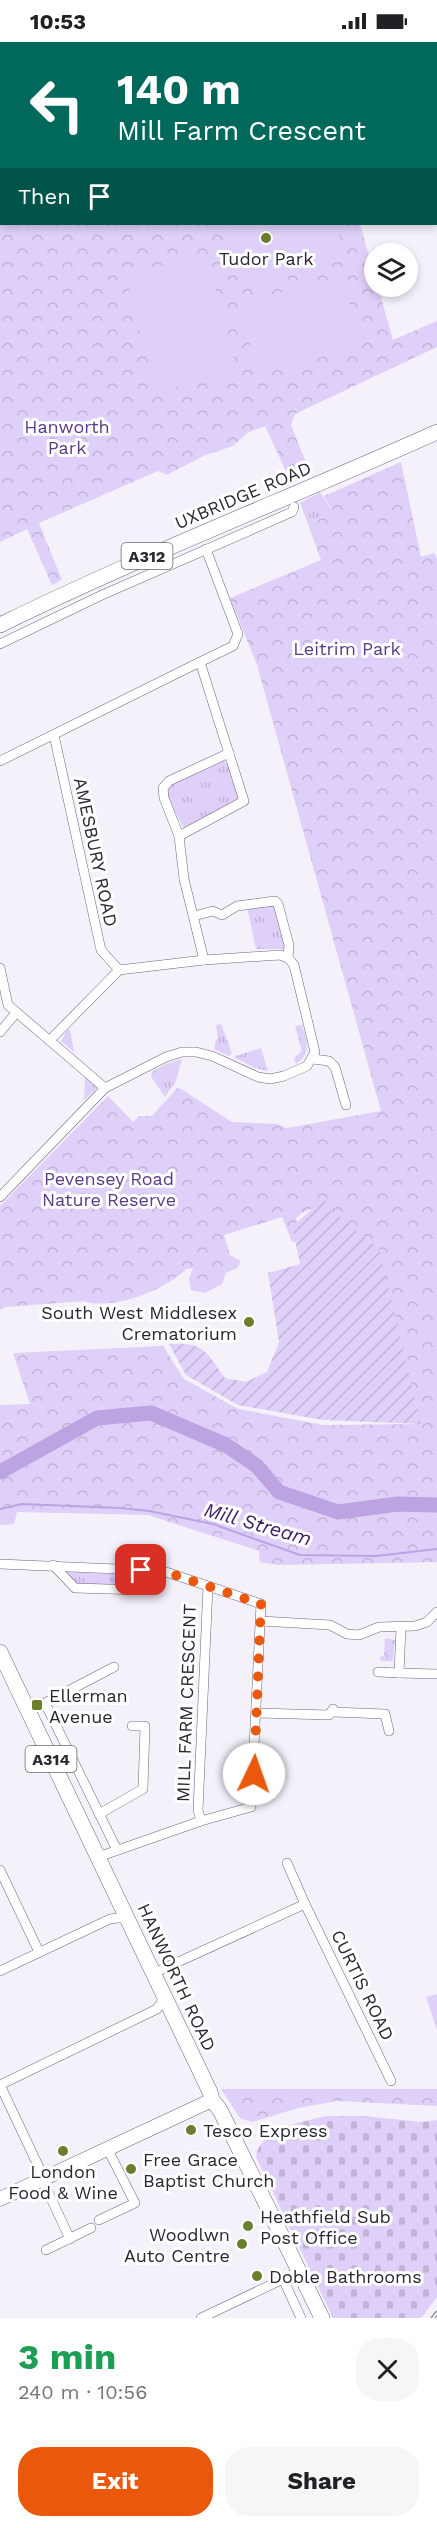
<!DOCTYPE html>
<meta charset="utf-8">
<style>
:root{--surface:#fff;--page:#f6f6f6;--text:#202124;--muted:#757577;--accent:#ea580c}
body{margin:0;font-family:"Work Sans",sans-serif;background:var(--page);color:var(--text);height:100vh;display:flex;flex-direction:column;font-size:22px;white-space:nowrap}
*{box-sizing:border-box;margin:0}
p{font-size:20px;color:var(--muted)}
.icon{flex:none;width:33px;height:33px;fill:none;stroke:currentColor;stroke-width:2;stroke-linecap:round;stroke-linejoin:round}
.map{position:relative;height:2276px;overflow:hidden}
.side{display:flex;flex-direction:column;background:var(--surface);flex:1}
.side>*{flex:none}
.top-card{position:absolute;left:0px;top:0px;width:438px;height:183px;box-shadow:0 3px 9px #0003;background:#00695c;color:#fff;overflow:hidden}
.tools{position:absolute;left:364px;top:201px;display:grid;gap:12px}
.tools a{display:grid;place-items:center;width:54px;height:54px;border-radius:50%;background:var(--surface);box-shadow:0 3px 9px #0003;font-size:30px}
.pin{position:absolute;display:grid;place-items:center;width:51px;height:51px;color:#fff;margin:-26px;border-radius:12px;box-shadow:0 3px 9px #0006}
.me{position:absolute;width:66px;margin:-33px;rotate:3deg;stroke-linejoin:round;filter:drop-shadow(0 0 4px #0008)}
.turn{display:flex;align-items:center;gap:21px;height:126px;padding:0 18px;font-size:27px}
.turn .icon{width:78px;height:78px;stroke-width:2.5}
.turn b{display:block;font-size:42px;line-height:51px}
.then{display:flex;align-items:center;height:57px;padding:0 18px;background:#0003;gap:12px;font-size:22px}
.round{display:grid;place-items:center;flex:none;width:63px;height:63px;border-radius:24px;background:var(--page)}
.overview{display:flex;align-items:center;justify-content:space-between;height:102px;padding:0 18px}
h1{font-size:36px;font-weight:700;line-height:45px;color:#1e9e55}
.cta{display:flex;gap:12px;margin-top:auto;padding:12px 18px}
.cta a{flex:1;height:69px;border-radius:24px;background:var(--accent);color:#fff;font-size:24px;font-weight:700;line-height:69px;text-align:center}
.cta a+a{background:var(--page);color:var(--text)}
.status{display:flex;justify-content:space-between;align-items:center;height:42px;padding:0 30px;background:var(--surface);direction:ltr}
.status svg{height:16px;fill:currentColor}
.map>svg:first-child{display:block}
</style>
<div class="status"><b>10:53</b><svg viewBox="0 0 49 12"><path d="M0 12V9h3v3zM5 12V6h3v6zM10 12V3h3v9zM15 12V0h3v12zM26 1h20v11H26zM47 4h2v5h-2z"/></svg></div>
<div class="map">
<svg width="437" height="2276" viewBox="0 0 437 2276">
<defs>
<pattern id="grass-tufts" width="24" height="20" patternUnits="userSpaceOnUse" patternTransform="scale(1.5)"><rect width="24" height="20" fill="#dfd0f9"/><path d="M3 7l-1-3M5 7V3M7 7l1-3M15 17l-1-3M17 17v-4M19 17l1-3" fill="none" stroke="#c0b3d6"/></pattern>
<pattern id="forest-crowns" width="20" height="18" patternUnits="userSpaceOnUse" patternTransform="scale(1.5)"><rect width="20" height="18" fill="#dfd0f9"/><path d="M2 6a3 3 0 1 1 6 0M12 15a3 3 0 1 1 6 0" fill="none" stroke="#c0b3d6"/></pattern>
<pattern id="cemetery-stones" width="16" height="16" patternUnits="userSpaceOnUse" patternTransform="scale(1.5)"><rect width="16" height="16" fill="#dfd0f9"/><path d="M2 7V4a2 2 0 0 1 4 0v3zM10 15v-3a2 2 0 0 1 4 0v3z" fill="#c0b3d6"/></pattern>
<pattern id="garden-furrows" width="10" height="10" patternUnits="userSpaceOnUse" patternTransform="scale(1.5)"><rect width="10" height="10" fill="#dfd0f9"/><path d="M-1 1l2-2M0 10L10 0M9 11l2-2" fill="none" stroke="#c0b3d6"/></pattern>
</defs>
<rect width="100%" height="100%" fill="#f4f1fb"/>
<!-- grass -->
<g fill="url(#grass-tufts)">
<path d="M 320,450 L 333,470 L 308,482 L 300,461 Z"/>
<path d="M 223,719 L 229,722 L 239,752 L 237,757 L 188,786 L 183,785 L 168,756 L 167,749 L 173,742 Z"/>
<path d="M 275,862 L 287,903 L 284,907 L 256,907 L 247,865 Z"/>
<path d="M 221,982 L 232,1011 L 229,1014 L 214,1007 L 216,998 L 218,997 L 216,983 Z"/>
<path d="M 302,983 C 307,999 312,1011 296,1022 L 294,1016 L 302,1009 L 295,984 Z"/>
<path d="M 67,988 L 70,988 L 74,1010 L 61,999 Z"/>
<path d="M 261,1006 L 268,1029 L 255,1026 L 233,1015 Z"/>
<path d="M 182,1017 L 176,1039 L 165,1055 L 151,1035 L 152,1030 L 168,1021 Z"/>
<path d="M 85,1035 L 97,1046 L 84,1058 Z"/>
<path d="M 66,1530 L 151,1534 L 140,1544 L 78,1542 Z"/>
</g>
<!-- forest -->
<g fill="url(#forest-crowns)">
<path d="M 0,0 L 193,1 L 2,2 L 2,182 L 360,182 L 375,235 L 375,244 L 378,245 L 393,298 L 437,279 L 437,305 L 295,372 L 291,383 L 310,431 L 291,440 L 265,384 L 247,391 L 233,404 L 203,414 L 167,433 L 158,429 L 39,481 L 62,538 L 52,543 L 27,487 L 0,500 Z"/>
<path d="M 401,420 L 421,515 L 434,511 L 437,517 L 437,1520 L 278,1523 L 260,1520 L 259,1509 L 148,1473 L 17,1470 L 14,1482 L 0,1483 L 0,1363 L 30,1362 L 13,1311 L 163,1304 L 184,1337 L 238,1367 L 324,1383 L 421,1382 L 335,1172 C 317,1168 310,1162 296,1177 L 303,1191 L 299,1199 L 292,1200 L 282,1175 L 224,1193 L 230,1213 L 241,1219 L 237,1226 L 226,1231 L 222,1242 L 205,1251 L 191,1248 L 189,1237 L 193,1226 L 186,1227 C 166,1248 111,1269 84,1259 L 5,1265 L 0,1268 L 0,1164 L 108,1054 L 133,1080 L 139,1074 L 152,1074 L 178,1045 L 232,1080 L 277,1082 L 287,1086 L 381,1069 L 257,623 L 230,556 L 321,518 L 308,482 L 333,470 L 324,454 Z"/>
<path d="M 385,1596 L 395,1598 L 393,1619 L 381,1619 L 380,1615 L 384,1613 Z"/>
<path d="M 437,1952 L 437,1988 L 426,1955 Z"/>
<path d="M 221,2047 L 437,2047 L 437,2064 L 337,2059 L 298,2066 L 252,2080 L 240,2076 Z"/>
</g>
<!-- cemetery -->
<path fill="url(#cemetery-stones)" d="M 327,2074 L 365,2074 L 421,2080 L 437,2078 L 437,2255 L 421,2276 L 333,2276 L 256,2115 C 260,2086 303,2079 327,2074 Z"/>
<!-- garden -->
<path fill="url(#garden-furrows)" d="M 325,1157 L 327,1166 L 379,1206 L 421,1382 L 323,1378 L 238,1363 L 186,1333 L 169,1302 C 205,1300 206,1310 225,1336 L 246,1340 L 267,1330 L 279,1300 L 268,1231 L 300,1222 L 292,1184 Z"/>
<!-- pitch -->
<g fill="#dfd0f9">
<path d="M 71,0 L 182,0 L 182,1 L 72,2 Z"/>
<path d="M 224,182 L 335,182 L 345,218 L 241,246 Z"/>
<path d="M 207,214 L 237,328 L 156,350 L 125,231 Z"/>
<path d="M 342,235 L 362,304 L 258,332 L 239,261 Z"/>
</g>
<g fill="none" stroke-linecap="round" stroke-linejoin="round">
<!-- stream -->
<path stroke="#bca4e2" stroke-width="2" d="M 0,1467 L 22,1462 L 120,1466 L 149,1469 L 213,1482 L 300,1513 L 376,1514 L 437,1507"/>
<!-- river -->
<g stroke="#bca4e2" stroke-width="15">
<path d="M 40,0 L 40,2"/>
<path d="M 0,68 L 2,68"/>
<path d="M 0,159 L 2,166"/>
<path d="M 0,1430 L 97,1376 L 151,1371 L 226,1403 L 257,1424 L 279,1450 L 338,1470 L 398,1462 L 437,1463"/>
</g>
<!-- street casing -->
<g stroke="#6d657c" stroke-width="10">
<g id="street">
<path d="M 0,602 L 102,553 L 292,470 L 294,465"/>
<path d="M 54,693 L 101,908 L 119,928"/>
<path d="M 0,719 L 200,620"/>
<path d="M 179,794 L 164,756 L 163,746 L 169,739 L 229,711"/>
<path d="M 194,874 L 213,869 L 222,873 L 237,864 L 275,859 L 278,862 L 289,903 L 288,916"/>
<path d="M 0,926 L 8,963 L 105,1046"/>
<path d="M 0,990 L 16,971"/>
<path d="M 50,998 L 119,928 L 204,918"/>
<path d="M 313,1017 L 329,1019 L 335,1025 L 346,1063"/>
<path d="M 0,1155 L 105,1046 L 166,1015 L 182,1010 L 196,1010 L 212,1014 L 258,1035 L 270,1037 L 284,1034 L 307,1024 L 315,1010 L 294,923 L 288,916 L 280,913 L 204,918 L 184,837 L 179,794 L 244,759 L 200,620 L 233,604 L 238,592 L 206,507"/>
<path d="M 0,1522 L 163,1529 L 208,1544 L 198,1768 L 201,1779"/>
<path d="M 53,1523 L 75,1546 L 141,1548 L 163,1529"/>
<path d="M 261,1579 L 330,1583 L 347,1592 L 359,1593 L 379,1585 L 415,1584 L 427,1580 L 437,1570"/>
<path d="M 114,1625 L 45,1661 L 117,1808"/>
<path d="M 378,1630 L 399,1631 L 401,1586"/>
<path d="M 399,1631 L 437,1632"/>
<path d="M 333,1670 L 385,1672 L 389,1689"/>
<path d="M 258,1671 L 329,1673 L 333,1667"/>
<path d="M 99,1772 L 143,1747 L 145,1684 L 132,1684"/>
<path d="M 98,1815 L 201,1779 L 251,1765 L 261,1562 L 208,1544"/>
<path d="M 287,1821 L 305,1862"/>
<path d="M 0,1828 L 39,1910"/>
<path d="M 0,1929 L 110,1877 L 127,1875"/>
<path d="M 154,1931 L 305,1862 L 391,2039"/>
<path d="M 0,2043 L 157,1967 L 165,1955"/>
<path d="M 0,2043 L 44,2136"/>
<path d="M 42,2137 L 70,2197"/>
<path d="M 99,2178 L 135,2161 L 107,2106"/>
<path d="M 46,2208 L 91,2186"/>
<path d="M 283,2237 L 301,2276"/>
<path d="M 201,2276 L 300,2229"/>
</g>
</g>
<!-- secondary casing -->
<g stroke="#6d657c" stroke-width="15">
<path id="secondary" d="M 0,2157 L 212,2058"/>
</g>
<!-- primary casing -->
<g stroke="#6d657c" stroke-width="16">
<g id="primary">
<path d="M 0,583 C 143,513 292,455 437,390"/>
<path d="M 0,1610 L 210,2050 L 212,2058 L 220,2068 L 322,2276"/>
</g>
</g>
<!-- street -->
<use href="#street" stroke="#fff" stroke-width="9"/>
<!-- secondary -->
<use href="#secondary" stroke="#fff" stroke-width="14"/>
<!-- primary -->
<use href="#primary" stroke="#fff" stroke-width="15"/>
<!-- rail casing -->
<g stroke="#928e98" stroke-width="4.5">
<path id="rail" d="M 433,2276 L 437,2271"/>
</g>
<!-- rail -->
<use href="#rail" stroke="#fff" stroke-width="2" stroke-dasharray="7" stroke-linecap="butt"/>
</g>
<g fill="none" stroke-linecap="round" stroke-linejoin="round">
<!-- route -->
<path stroke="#ea580c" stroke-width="10" stroke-dasharray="0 18" d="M 141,1528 L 163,1529 L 261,1562 L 254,1732"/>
</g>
<!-- markers -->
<g fill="#6a7e2e" stroke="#fff" stroke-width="2">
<circle cx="266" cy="196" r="6"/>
<circle cx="249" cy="1280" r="6"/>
<rect x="31" y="1657" width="12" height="12" rx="3"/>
<circle cx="191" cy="2088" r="6"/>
<circle cx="63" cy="2109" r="6"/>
<circle cx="131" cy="2127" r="6"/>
<circle cx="248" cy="2184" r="6"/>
<circle cx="242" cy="2202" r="6"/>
<circle cx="257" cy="2234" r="6"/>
</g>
<g text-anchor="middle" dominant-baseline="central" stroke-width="6" stroke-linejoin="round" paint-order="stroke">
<!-- shield labels -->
<g fill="#fff" stroke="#6b686f" stroke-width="1.5">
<rect x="121.5" y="501" width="51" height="26" rx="4.5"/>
<rect x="25.5" y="1704" width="51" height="26" rx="4.5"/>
</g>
<g font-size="16" font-weight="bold" fill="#2b2731">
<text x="147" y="514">A312</text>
<text x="51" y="1717">A314</text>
</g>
<!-- poi labels -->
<g font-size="18" fill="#2b2731" stroke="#fff" text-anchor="start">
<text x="266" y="216" text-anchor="middle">Tudor Park</text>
<text x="237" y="1270" text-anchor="end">South West Middlesex<tspan x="237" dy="21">Crematorium</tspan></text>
<text x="49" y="1653">Ellerman<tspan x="49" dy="21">Avenue</tspan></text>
<text x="203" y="2088">Tesco Express</text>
<text x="143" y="2117">Free Grace<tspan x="143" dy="21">Baptist Church</tspan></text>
<text x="63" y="2129" text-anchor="middle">London<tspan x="63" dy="21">Food &amp; Wine</tspan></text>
<text x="260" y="2174">Heathfield Sub<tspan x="260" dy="21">Post Office</tspan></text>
<text x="230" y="2192" text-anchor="end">Woodlwn<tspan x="230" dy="21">Auto Centre</tspan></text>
<text x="269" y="2234">Doble Bathrooms</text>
</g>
<!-- park labels -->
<g font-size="18" fill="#5b3b85" stroke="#fff">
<text x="67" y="384">Hanworth<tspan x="67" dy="21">Park</tspan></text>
<text x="347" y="606">Leitrim Park</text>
<text x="109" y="1136">Pevensey Road<tspan x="109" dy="21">Nature Reserve</tspan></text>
</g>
<!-- street labels -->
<g font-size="18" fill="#2b2731" stroke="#fff">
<text transform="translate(243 453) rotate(-23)">UXBRIDGE ROAD</text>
<text transform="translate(96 810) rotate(78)">AMESBURY ROAD</text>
<text transform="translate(186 1661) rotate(-88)">MILL FARM CRESCENT</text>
<text transform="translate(177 1935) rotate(65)">HANWORTH ROAD</text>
<text transform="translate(363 1943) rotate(64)">CURTIS ROAD</text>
</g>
<!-- water labels -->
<g font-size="20" font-style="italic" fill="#3e1c64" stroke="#fff">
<text transform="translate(258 1482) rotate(16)">Mill Stream</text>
</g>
</g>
</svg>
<div class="tools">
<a><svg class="icon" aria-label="layers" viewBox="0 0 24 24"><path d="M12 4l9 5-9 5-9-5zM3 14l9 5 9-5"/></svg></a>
</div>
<div class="pin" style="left:141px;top:1528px;background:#d93025"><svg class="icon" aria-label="arrive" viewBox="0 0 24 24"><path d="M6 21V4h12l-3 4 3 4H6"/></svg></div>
<svg class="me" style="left:254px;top:1732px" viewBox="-20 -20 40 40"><circle r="19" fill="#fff"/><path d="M0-13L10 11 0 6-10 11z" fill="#ea580c"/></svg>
<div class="top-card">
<div class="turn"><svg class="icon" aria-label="left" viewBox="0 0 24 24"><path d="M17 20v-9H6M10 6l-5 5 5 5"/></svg><div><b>140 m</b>Mill Farm Crescent</div></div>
<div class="then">Then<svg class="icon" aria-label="arrive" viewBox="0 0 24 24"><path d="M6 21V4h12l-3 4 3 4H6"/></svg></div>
</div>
</div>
<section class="side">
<div class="overview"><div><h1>3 min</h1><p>240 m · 10:56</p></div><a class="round"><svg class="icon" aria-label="close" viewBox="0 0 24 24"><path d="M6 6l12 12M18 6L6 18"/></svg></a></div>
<div class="cta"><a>Exit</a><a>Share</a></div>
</section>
